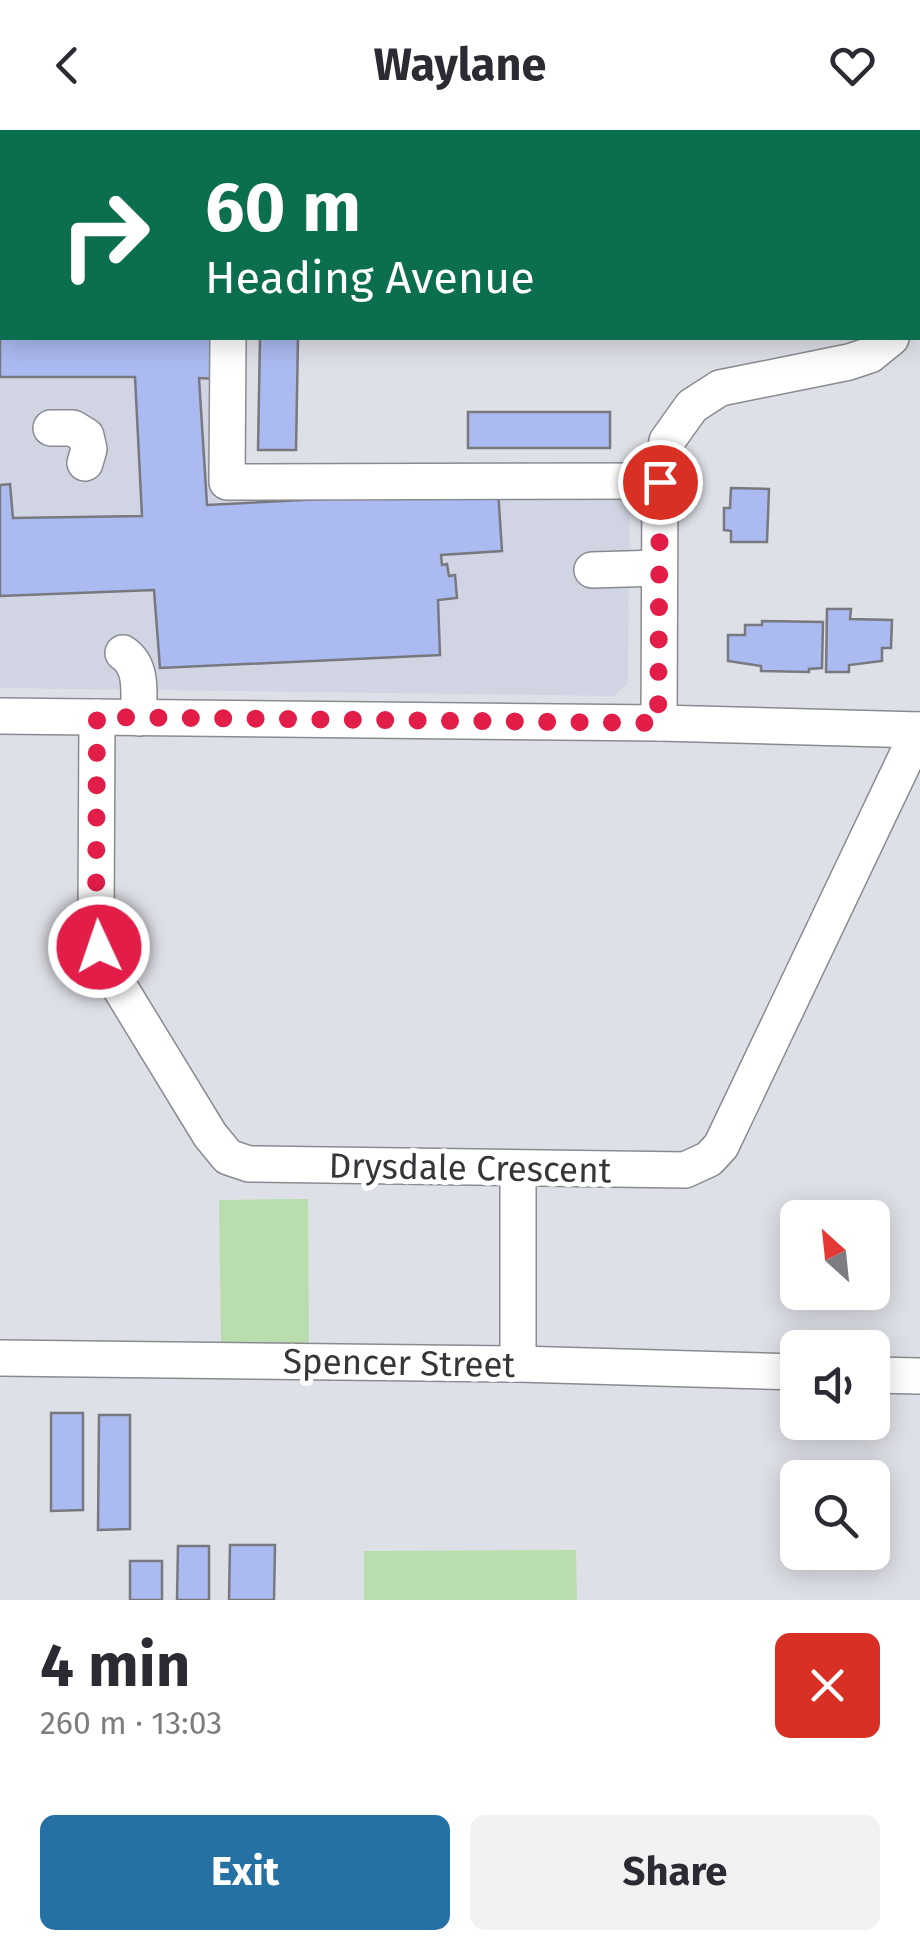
<!DOCTYPE html>
<meta charset="utf-8">
<style>
:root{--surface:#fff;--page:#f2f2f3;--text:#2b2b33;--muted:#7c7c81;--accent:#2671a4}
body{margin:0;font-family:"Fira Sans",sans-serif;background:var(--page);color:var(--text);height:100vh;display:flex;flex-direction:column;font-size:38px;white-space:nowrap}
*{box-sizing:border-box;margin:0}
p{font-size:32px;color:var(--muted)}
.icon{flex:none;width:55px;height:55px;fill:none;stroke:currentColor;stroke-width:2;stroke-linecap:round;stroke-linejoin:round}
.map{position:relative;height:1470px;overflow:hidden}
.details{display:flex;flex-direction:column;background:var(--surface);flex:1}
.details>*{flex:none}
.guide{position:absolute;left:0px;top:0px;width:920px;height:210px;box-shadow:0 5px 25px #0003;background:#0b6e4f;color:#fff;overflow:hidden}
.needle{width:65px;rotate:333deg}
.buttons{position:absolute;left:780px;top:1070px;display:grid;gap:20px}
.buttons a{display:grid;place-items:center;width:110px;height:110px;border-radius:15px;background:var(--surface);box-shadow:0 5px 25px #0003;font-size:50px}
.pin{position:absolute;display:grid;place-items:center;width:85px;height:85px;color:#fff;margin:-42px;border:5px solid #fff;border-radius:50%;box-shadow:0 2px 10px #0007}
.me{position:absolute;width:110px;margin:-55px;rotate:357deg;stroke-linejoin:round;filter:drop-shadow(0 0 8px #0008)}
.turn{display:flex;align-items:center;gap:35px;height:210px;padding:0 40px;font-size:45px}
.turn .icon{width:130px;height:130px;stroke-width:2.5}
.turn b{display:block;font-size:70px;line-height:85px}
.round{display:grid;place-items:center;flex:none;width:105px;height:105px;border-radius:15px;background:var(--page)}
.summary{display:flex;align-items:center;justify-content:space-between;height:170px;padding:0 40px}
h1{font-size:60px;font-weight:700;line-height:75px}
.button{display:flex;gap:20px;margin-top:auto;padding:20px 40px}
.button a{flex:1;height:115px;border-radius:15px;background:var(--accent);color:#fff;font-size:40px;font-weight:700;line-height:115px;text-align:center}
.button a+a{background:var(--page);color:var(--text)}
header{display:flex;justify-content:space-between;align-items:center;height:130px;padding:0 40px;background:var(--surface);font-size:45px;font-weight:700}
.map>svg:first-child{display:block}
</style>
<header><svg class="icon" aria-label="back" viewBox="0 0 24 24"><path d="M15 5l-7 7 7 7"/></svg>Waylane<svg class="icon" aria-label="heart" viewBox="0 0 24 24"><path d="M12 20l-8-8c-3-5 5-10 8-4 3-6 11-1 8 4z"/></svg></header>
<div class="map">
<svg width="920" height="1470" viewBox="0 0 920 1470">
<rect width="100%" height="100%" fill="#dee0e7"/>
<!-- built -->
<path fill="#d1d5e3" d="M 0,94 L 2,208 L 223,208 L 222,364 L 630,362 L 628,553 L 614,566 L 0,558 Z"/>
<!-- green -->
<g fill="#b9ddac">
<path d="M 308,1069 L 309,1215 L 221,1216 L 219,1070 Z"/>
<path d="M 576,1420 L 577,1470 L 364,1470 L 364,1421 Z"/>
</g>
<!-- building -->
<g fill="#abbaf0" stroke="#78797f" stroke-width="2.5">
<path d="M 0,115 L 2,208 L 217,208 L 216,249 L 199,248 L 207,375 L 498,360 L 502,421 L 441,425 L 442,435 L 447,434 L 449,446 L 455,445 L 457,468 L 438,470 L 440,525 L 160,538 L 154,460 L 0,466 L 0,355 L 10,354 L 13,388 L 142,386 L 135,247 L 0,247 Z"/>
<path d="M 260,208 L 298,208 L 296,320 L 258,320 Z"/>
<rect x="468" y="282" width="142" height="36"/>
<path d="M 731,358 L 769,359 L 767,412 L 731,412 L 731,401 L 724,400 L 724,378 L 730,378 Z"/>
<path d="M 827,479 L 851,479 L 850,489 L 892,490 L 891,518 L 882,518 L 882,531 L 849,535 L 849,542 L 826,542 Z"/>
<path d="M 762,491 L 823,492 L 822,538 L 809,539 L 809,542 L 761,541 L 761,536 L 728,531 L 728,505 L 745,505 L 745,495 L 762,495 Z"/>
<path d="M 51,1283 L 83,1283 L 83,1380 L 51,1381 Z"/>
<path d="M 99,1285 L 130,1285 L 130,1399 L 98,1400 Z"/>
<path d="M 230,1415 L 275,1415 L 274,1470 L 229,1470 Z"/>
<path d="M 178,1416 L 209,1416 L 209,1470 L 177,1470 Z"/>
<rect x="130" y="1431" width="32" height="39"/>
</g>
<g fill="none" stroke-linecap="round" stroke-linejoin="round">
<!-- minor casing -->
<g stroke="#898b91" stroke-width="38">
<g id="minor">
<path d="M 666,2 L 666,0"/>
<path d="M 0,64 L 2,64"/>
<path d="M 918,75 L 920,75"/>
<path d="M 228,208 L 227,352 L 660,351"/>
<path d="M 51,298 L 73,298 L 86,306 L 89,319 L 85,333"/>
<path d="M 592,440 L 659,438"/>
<path d="M 123,523 C 144,537 138,565 139,588"/>
<path d="M 0,586 L 659,593 L 920,600"/>
<path d="M 97,587 L 96,792 L 99,817 L 108,838 L 210,1005 L 228,1027 L 249,1034 L 685,1040 L 709,1029 L 721,1016 L 919,600"/>
<path d="M 659,593 L 660,351 L 667,311 L 692,276 L 720,258 L 849,232 L 870,225 L 891,208"/>
<path d="M 0,1228 L 518,1234 L 798,1242"/>
<path d="M 518,1234 L 518,1040"/>
<path d="M 872,1245 L 920,1246"/>
</g>
</g>
<!-- minor -->
<use href="#minor" stroke="#fff" stroke-width="35"/>
</g>
<g fill="none" stroke-linecap="round" stroke-linejoin="round">
<!-- route -->
<path stroke="#e11d48" stroke-width="18" stroke-dasharray="0 32.4" d="M 99,817 L 96,792 L 97,587 L 658,593 L 660,352"/>
</g>
<g text-anchor="middle" dominant-baseline="central" stroke-width="10" stroke-linejoin="round" paint-order="stroke">
<!-- street labels -->
<g font-size="35" fill="#353639" stroke="#fff">
<text transform="translate(470 1038) rotate(1)">Drysdale Crescent</text>
<text transform="translate(399 1233) rotate(1)">Spencer Street</text>
</g>
</g>
</svg>
<div class="buttons">
<a><svg class="needle" viewBox="-14 -14 28 28"><path d="M0-13l5 13h-10z" fill="#e53935"/><path d="M0 13l5-13h-10z" fill="#7c7c81"/></svg></a>
<a><svg class="icon" aria-label="sound" viewBox="0 0 24 24"><path d="M4 9h4l5-4v14l-5-4H4zM17 9q2 3 0 6"/></svg></a>
<a><svg class="icon" aria-label="search" viewBox="0 0 24 24"><circle cx="10" cy="10" r="6"/><path d="M15 15l6 6"/></svg></a>
</div>
<div class="pin" style="left:660px;top:352px;background:#d93025"><svg class="icon" aria-label="arrive" viewBox="0 0 24 24"><path d="M6 21V4h12l-3 4 3 4H6"/></svg></div>
<svg class="me" style="left:99px;top:817px" viewBox="-20 -20 40 40"><circle r="17" fill="#e11d48" stroke="#fff" stroke-width="3"/><path d="M0-11L8 9 0 5-8 9z" fill="#fff"/></svg>
<div class="guide">
<div class="turn"><svg class="icon" aria-label="right" viewBox="0 0 24 24"><path d="M7 20v-9h11M14 6l5 5-5 5"/></svg><div><b>60 m</b>Heading Avenue</div></div>
</div>
</div>
<section class="details">
<div class="summary"><div><h1>4 min</h1><p>260 m · 13:03</p></div><a class="round" style="background:#d93025;color:#fff"><svg class="icon" aria-label="close" viewBox="0 0 24 24"><path d="M6 6l12 12M18 6L6 18"/></svg></a></div>
<div class="button"><a>Exit</a><a>Share</a></div>
</section>
